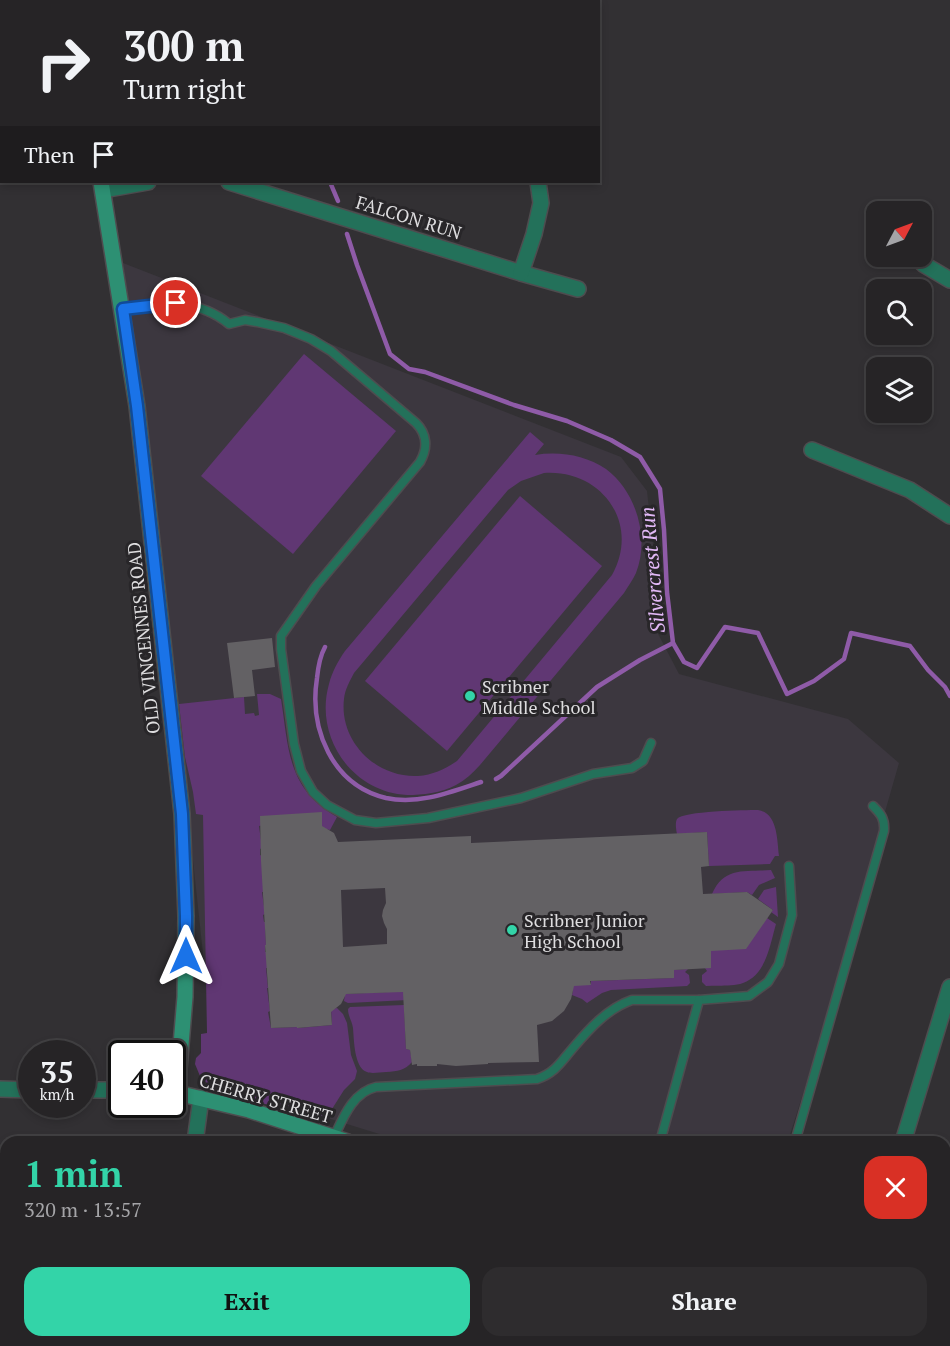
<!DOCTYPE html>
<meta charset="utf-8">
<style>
:root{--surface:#262426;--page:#2e2c2e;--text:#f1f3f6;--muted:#a4a4a7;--line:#424143;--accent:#33d4a8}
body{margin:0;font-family:"PT Serif",serif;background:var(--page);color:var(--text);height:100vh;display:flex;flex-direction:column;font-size:22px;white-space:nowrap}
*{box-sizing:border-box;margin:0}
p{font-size:20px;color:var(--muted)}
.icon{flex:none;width:33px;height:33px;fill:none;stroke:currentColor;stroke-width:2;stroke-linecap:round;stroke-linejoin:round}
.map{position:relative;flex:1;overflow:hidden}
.drawer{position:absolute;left:0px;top:1136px;width:951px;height:212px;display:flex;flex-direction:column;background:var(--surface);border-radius:18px 18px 0 0;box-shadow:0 3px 9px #0003,0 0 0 2px var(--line)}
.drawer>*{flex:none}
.banner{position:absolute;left:0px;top:0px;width:600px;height:183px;box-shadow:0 3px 9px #0003,0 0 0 2px var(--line);background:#262426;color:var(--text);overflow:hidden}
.needle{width:39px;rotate:49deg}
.controls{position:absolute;left:866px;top:201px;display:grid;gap:12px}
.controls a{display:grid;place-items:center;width:66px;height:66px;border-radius:12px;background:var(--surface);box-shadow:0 3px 9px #0003,0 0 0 2px var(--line);font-size:30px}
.speed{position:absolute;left:18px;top:1040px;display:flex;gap:12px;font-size:30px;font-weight:700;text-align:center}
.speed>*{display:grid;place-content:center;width:78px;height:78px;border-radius:50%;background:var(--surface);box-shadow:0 3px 9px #0003,0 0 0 2px var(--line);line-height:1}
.speed small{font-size:15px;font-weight:400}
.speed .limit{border:3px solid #111;border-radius:9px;background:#fff;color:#111}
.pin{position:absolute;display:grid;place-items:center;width:51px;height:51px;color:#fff;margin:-26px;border:3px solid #fff;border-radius:50%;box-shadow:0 2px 6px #0007}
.me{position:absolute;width:66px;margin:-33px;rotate:0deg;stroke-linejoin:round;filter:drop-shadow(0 0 4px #0008)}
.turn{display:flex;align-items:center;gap:21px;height:126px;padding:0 24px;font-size:27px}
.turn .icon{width:78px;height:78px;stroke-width:2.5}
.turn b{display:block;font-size:42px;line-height:51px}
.then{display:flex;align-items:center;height:57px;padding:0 24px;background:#0003;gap:12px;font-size:22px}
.round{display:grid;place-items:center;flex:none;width:63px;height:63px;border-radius:18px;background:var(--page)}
.summary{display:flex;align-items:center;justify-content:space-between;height:102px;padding:0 24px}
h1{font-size:36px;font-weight:600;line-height:45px;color:var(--accent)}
.action{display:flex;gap:12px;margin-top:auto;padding:12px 24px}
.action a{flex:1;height:69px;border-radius:18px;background:var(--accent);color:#111;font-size:24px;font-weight:600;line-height:69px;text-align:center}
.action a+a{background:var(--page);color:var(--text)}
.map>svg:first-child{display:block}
</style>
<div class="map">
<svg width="950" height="1346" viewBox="0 0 950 1346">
<rect width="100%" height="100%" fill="#323033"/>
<!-- built -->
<path fill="#3c373f" d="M 123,263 L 621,457 L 647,491 L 653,545 L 655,628 L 679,674 L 848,719 L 899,763 L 815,1056 L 788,1141 L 402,1141 L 321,1116 L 217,1085 L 149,448 Z"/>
<!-- green -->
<g fill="#603773" fill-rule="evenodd">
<path d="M 304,354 L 396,431 L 293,554 L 201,476 Z"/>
<path d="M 530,432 L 544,444 L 535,455 C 559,451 585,455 606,469 C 636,491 650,538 636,573 C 633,580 628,586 624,593 L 480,765 C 473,773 465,780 456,785 C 441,793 423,795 407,795 C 351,792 314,736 329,684 C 332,672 338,661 345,651 ZM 544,473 C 601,469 641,523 612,575 L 457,761 C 445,769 433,775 418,776 C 376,778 339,741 344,699 C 345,689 350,681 354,673 L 508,490 L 521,481 Z"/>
<path d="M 520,496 L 602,566 L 447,751 L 365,681 Z"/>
<path d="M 257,694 L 270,694 L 281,699 C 289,750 287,788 337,817 L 330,830 L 322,828 L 322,813 L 259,826 L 262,848 L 260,849 L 260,855 L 262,856 L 262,876 L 263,876 L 264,892 L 262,892 L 265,914 L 263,915 L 264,922 L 265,922 L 266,945 L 265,945 L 265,952 L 267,952 L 268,968 L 266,968 L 268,988 L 267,988 L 270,1011 L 268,1012 L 271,1028 L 297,1027 L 298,1028 L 332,1025 L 331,1009 L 337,1008 L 343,1014 L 347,1023 L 351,1055 L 357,1071 L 355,1079 L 344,1090 L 332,1109 L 321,1116 L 283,1104 L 281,1109 L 211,1087 L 200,1076 L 195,1064 L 196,1058 L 201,1053 L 201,1034 L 207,1033 L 203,815 L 196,814 L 193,792 L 185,757 L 179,704 L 244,697 L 245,714 L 254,713 L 255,716 L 259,715 Z"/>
<path d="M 758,810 C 778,813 777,840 779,856 L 775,856 L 770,864 L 709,866 L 707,832 L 677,834 C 676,829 675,823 677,819 C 683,811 745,810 758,810 Z"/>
<path d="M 771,870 L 775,878 L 759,885 L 752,895 L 747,892 L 712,894 C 724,866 745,872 771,870 Z"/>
<path d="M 776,887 L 778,917 L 771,912 L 773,910 L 758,899 L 764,890 Z"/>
<path d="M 767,918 L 776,924 C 770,945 766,975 743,983 C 732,987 717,985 706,986 L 702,982 L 702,975 L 707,971 L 705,968 L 711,968 L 711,951 Z"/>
<path d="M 688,969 L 685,972 L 689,975 L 690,983 L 687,986 L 611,990 L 602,993 L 587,1003 L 582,999 L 572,995 L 573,990 L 557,986 L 591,984 L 591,981 L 673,978 L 674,970 Z"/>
<path d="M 410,991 L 408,1000 L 348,1003 L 344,1001 L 345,994 Z"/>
<path d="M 404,1005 L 406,1049 L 410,1050 L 412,1062 C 404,1071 398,1071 386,1072 C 380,1072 372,1074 367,1072 C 354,1068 354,1039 353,1028 C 352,1021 348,1016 348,1009 L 350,1007 Z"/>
</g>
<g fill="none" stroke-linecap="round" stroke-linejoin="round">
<!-- stream -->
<g stroke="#8f5ba8" stroke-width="4.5">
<path d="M 274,0 L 275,2"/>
<path d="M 330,182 L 338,201"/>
<path d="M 347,234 L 357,265 L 390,354 L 409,369 L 425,372 L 514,405 L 567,421 L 611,440 L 640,457 L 660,489 L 664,530 L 667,592 L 673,643 L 684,662 L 697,668 L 725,627 L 758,633 L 787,694 L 814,681 L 844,659 L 851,633 L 910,646 L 928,670 L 945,687 L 950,696"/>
<path d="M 325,647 C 320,656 318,668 317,678 C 309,729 332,785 386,798 C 419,805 451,792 481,782"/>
<path d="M 496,779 L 501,776 L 597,687 L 640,660 L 673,643"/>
</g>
</g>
<!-- building -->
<g fill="#636164" fill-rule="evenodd">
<path d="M 272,638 L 275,667 L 252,670 L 255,696 L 234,698 L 227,643 Z"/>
<path d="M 322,812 L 322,826 L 334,833 L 338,842 L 471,836 L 471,843 L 707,832 L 709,866 L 701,867 L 703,894 L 747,892 L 773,910 L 746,949 L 711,951 L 711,968 L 674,970 L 674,978 L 590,981 L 591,985 L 574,986 L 571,999 L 564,1011 L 552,1021 L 537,1025 L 539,1062 L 488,1063 L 488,1064 L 456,1066 L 437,1064 L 437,1066 L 417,1066 L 417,1064 L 412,1065 L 410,1050 L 406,1049 L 403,992 L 346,994 L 341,1004 L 331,1012 L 332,1025 L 297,1028 L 297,1027 L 271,1028 L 265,945 L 266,945 L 261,861 L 260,816 ZM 385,888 L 386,903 L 383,910 L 382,916 L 384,923 L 387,929 L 387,944 L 343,947 L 341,890 Z"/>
</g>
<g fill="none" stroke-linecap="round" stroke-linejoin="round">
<!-- lane casing -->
<g stroke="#4e4c4f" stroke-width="11">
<g id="lane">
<path d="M 123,309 C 162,304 196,297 229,324 L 245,320 L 257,322 L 284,328 L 311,339 L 331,351 L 416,423 C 427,434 428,448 420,462 L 316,586 L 281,636 L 281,649 L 294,744 L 301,771 L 313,792 L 327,805 L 355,820 L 376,823 L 428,818 L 521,798 L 593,774 L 632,768 L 643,761 L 651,743"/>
<path d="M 334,1137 C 343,1118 353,1092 376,1087 L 537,1079 C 555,1073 561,1062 573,1048 C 589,1029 608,1008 632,1000 L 699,1000 L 749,996 L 768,982 L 779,964 L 792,915 L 789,866"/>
<path d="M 660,1142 L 699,1000"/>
<path d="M 795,1142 L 884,831 C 885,819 881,814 873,806"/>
<path d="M 945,1205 L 950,1207"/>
<path d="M 945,1269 L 949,1270"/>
<path d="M 631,1341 L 648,1346"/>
<path d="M 491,1346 L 492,1341"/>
<path d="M 735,1346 L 736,1341"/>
</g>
</g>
<!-- street casing -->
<g stroke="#4e4c4f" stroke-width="18">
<g id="street">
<path d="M 451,0 L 452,2"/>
<path d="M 531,2 L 532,0"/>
<path d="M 229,182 L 521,273 L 578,289"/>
<path d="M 103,190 L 148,182"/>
<path d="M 923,264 L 950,280"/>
<path d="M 521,273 L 534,234 L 541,203 L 538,182"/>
<path d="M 812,450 L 910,490 L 950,516"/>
<path d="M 0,1089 L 32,1090"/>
<path d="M 82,1090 L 122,1090"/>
<path d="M 195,1142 L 201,1098"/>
<path d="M 903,1142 L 950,987"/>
<path d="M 248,1341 L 266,1346"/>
<path d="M 378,1346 L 380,1341"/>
<path d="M 603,1346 L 604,1341"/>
</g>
</g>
<!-- secondary casing -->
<g stroke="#4e4c4f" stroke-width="18">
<g id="secondary">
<path d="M 63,0 L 63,2"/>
<path d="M 101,182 L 137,406 L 182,814 L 186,916 L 185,997 L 177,1093 L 249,1110 L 348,1142"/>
<path d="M 945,1324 L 950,1325"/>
<path d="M 843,1346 L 845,1341"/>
</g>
</g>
<!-- lane -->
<use href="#lane" stroke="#23715a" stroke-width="8"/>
<!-- street -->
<use href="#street" stroke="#23715a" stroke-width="15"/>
<!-- secondary -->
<use href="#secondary" stroke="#2d9073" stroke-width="15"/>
</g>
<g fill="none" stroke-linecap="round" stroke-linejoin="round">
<!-- route casing -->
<g stroke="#114b97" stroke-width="15">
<path id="route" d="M 176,303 L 123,309 L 137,406 L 182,814 L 186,916 L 186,956"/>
</g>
<!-- route -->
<use href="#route" stroke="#1a73e8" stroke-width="10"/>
</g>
<!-- markers -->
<g fill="#33d4a8" stroke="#282629" stroke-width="2">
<circle cx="470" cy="696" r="6"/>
<circle cx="512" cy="930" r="6"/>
</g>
<g text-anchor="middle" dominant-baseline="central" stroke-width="6" stroke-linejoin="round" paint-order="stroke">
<!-- street labels -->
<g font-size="18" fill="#dedddf" stroke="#282629">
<text transform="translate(409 217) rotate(17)">FALCON RUN</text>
<text transform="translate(143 638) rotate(-96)">OLD VINCENNES ROAD</text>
<text transform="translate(266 1098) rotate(16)">CHERRY STREET</text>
</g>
<!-- poi labels -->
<g font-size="18" fill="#dedddf" stroke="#282629" text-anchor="start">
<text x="482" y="686">Scribner<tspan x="482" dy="21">Middle School</tspan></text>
<text x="524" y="920">Scribner Junior<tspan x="524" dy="21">High School</tspan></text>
</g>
<!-- water labels -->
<g font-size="20" font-style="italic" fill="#e1b8f6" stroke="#282629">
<text transform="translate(652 570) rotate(-95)">Silvercrest Run</text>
</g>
</g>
</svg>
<div class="controls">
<a><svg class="needle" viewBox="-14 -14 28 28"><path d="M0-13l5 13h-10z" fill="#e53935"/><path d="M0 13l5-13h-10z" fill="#a4a4a7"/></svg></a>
<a><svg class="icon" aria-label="search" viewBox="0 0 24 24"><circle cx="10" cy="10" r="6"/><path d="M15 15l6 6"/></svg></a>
<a><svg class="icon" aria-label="layers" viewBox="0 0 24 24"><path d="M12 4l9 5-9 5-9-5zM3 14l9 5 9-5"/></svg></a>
</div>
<div class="speed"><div>35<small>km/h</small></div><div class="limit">40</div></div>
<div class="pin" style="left:176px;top:303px;background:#d93025"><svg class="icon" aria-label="arrive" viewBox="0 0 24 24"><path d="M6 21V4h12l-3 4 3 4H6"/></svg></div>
<svg class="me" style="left:186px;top:956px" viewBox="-20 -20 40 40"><path d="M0-17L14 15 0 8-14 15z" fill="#1a73e8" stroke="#fff" stroke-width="4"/></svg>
<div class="banner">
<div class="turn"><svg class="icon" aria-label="right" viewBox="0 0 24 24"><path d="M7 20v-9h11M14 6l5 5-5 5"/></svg><div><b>300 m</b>Turn right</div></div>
<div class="then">Then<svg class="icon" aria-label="arrive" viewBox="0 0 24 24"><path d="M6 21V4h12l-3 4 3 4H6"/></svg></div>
</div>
<section class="drawer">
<div class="summary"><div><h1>1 min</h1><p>320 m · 13:57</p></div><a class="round" style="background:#d93025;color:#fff"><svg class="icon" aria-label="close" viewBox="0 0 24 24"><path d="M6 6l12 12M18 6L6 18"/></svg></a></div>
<div class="action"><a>Exit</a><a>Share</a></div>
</section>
</div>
